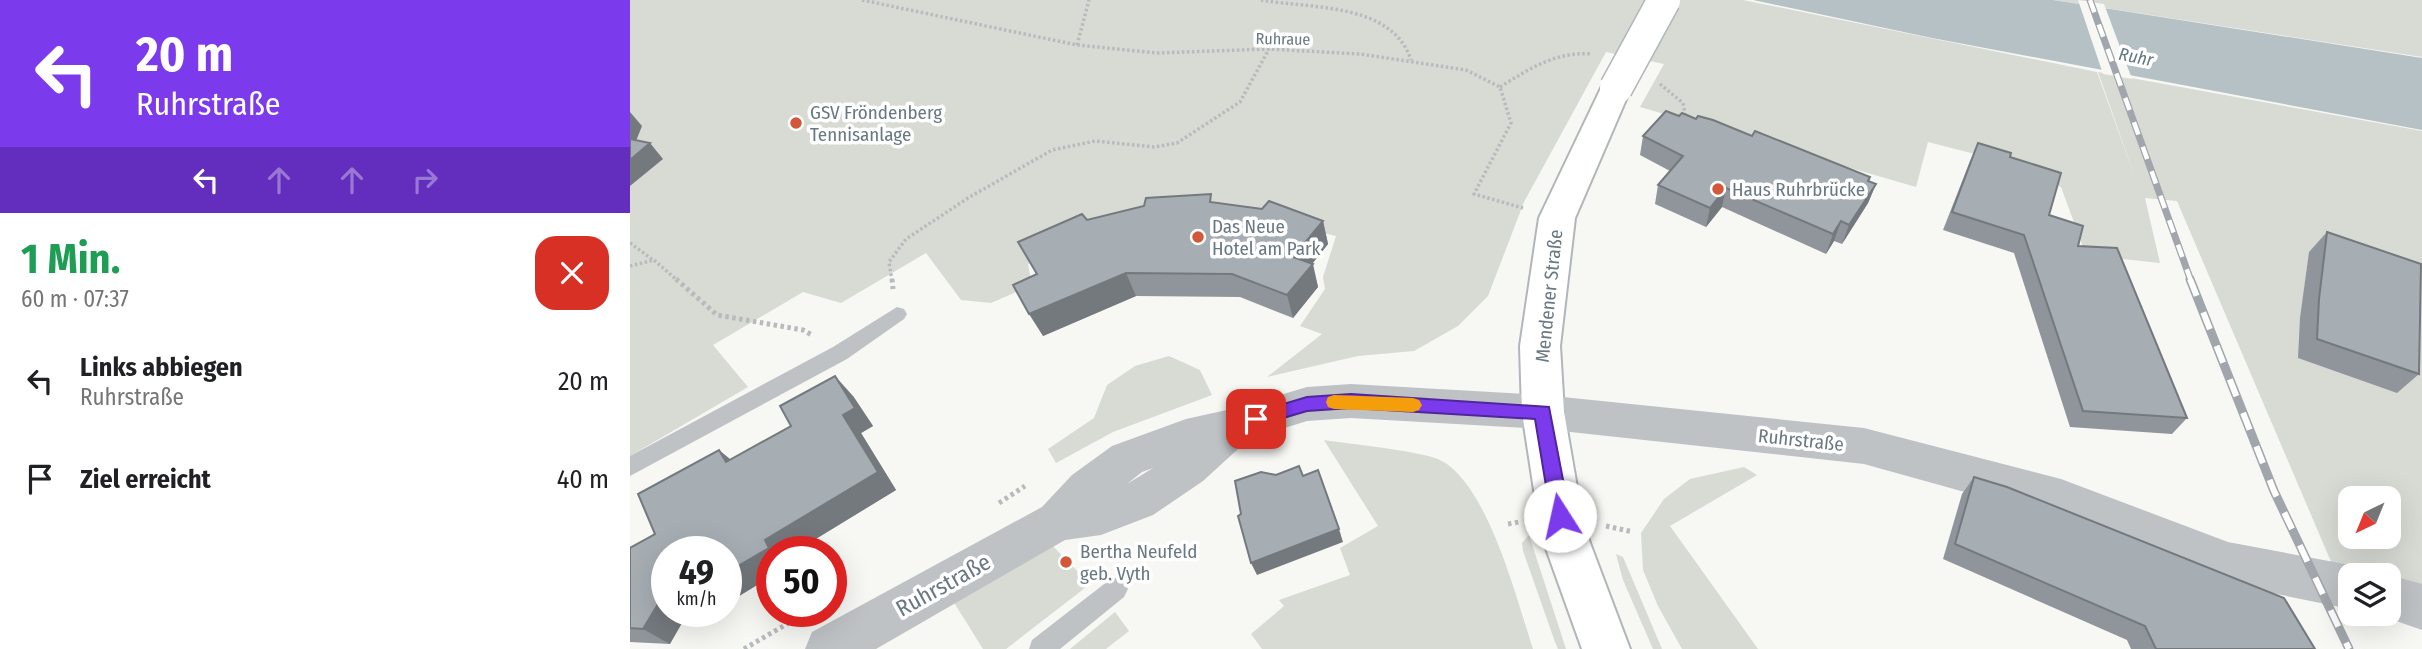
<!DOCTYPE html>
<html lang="de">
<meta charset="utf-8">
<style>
:root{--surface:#fff;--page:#f2f2f2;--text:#202124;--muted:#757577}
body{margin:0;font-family:"Fira Sans Condensed",sans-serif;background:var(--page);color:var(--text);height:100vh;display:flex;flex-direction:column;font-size:26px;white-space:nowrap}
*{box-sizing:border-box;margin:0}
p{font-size:23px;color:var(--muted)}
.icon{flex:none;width:38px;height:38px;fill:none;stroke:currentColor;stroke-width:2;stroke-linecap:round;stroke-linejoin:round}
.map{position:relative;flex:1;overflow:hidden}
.drawer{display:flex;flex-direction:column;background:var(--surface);width:630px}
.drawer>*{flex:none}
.guide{background:#7c3aed;color:#fff;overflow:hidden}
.needle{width:46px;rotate:223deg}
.buttons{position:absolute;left:1708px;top:486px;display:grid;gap:14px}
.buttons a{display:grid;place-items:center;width:63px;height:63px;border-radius:14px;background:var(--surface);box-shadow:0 7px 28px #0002;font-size:35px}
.speed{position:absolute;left:21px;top:536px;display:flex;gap:14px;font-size:35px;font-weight:700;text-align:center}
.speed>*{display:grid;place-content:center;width:91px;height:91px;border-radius:50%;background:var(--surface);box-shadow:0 7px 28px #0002;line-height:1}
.speed small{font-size:18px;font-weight:400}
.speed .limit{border:10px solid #d22;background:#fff;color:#111}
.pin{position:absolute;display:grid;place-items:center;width:60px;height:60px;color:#fff;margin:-30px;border-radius:14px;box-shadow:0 4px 10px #0006}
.me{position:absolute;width:77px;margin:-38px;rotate:350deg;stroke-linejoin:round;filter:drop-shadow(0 0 5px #0008)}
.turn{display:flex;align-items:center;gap:24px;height:147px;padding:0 21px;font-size:32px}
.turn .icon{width:91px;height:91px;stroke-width:2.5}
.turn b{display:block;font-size:49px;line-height:60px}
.lanes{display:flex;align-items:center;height:66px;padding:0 21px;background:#0003;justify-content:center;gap:35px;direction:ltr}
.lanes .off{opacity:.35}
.round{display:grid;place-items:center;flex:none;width:74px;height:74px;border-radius:21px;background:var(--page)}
.head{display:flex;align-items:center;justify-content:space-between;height:119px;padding:0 21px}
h1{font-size:42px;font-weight:700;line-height:52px;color:#1e9e55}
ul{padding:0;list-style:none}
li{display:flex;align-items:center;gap:21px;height:98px;padding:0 21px}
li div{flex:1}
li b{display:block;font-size:26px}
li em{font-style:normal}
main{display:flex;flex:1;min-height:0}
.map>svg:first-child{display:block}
</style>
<main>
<section class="drawer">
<div class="guide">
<div class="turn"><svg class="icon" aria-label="left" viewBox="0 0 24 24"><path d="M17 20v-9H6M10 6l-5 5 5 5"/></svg><div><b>20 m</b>Ruhrstraße</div></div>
<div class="lanes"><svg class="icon" aria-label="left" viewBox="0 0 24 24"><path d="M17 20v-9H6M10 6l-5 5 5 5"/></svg><svg class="icon off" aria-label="ahead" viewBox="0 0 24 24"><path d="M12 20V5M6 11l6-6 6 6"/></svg><svg class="icon off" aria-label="ahead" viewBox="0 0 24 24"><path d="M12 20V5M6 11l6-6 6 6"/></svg><svg class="icon off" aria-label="right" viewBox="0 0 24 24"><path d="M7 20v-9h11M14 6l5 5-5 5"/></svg></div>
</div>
<div class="head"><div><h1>1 Min.</h1><p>60 m · 07:37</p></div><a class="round" style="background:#d93025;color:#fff"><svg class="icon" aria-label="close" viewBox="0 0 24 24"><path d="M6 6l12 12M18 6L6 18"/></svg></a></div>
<ul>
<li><svg class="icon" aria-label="left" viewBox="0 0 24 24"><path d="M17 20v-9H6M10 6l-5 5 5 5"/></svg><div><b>Links abbiegen</b><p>Ruhrstraße</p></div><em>20 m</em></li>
<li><svg class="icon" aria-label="arrive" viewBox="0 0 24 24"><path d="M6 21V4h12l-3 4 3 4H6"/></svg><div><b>Ziel erreicht</b></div><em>40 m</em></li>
</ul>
</section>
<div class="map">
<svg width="1792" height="649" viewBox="0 0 1792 649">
<rect width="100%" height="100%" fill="#f7f7f4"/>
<!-- green -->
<g fill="#d7dbd4" fill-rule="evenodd">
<path d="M 0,0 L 1113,0 L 1467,72 L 1507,183 L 1468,72 L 1792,131 L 1792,590 L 1759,583 L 1759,576 L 1728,576 L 1705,571 L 1547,201 L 1515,198 L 1530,263 L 1456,255 L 1431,187 L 1384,164 L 1298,142 L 1286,187 L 1010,107 L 1034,64 L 976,52 L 894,202 L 858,296 L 828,326 L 784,351 L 728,356 L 637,377 L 692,334 L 670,326 L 695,289 L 693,277 L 706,236 L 644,221 L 465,233 L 398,264 L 402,285 L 361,303 L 331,300 L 296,253 L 211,303 L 173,292 L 83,345 L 118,387 L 0,456 ZM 1720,499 L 1759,499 L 1759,537 L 1720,537 Z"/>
<path d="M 1423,0 L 1792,0 L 1792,57 Z"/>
<path d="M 539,356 L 570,370 L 582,395 L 483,432 L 426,463 L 418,449 L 464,418 L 477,385 L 505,366 Z"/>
<path d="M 694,440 C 727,445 774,449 805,458 C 856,475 887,601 903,649 L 632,649 L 621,634 L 654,606 L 649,600 L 720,575 L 710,548 L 748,526 Z"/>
<path d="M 1114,467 L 1127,475 L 1040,526 L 1128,649 L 1052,649 L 1028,606 L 1013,570 L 1011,533 L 1034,499 L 1060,479 Z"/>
<path d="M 409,532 L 460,584 L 376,649 L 353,649 L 313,585 Z"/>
<path d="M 899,535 L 936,649 L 928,649 L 925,642 L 893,551 L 892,543 Z"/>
<path d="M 986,554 L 993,557 L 1032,649 L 1023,649 L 993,580 Z"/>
<path d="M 485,612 L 499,631 L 476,649 L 440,649 Z"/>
</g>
<!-- water -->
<path fill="#b5c1c4" d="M 1123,0 L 1423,0 L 1792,58 L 1792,130 L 1302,38 Z"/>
<!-- pier -->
<path fill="#f7f7f4" d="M 1448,0 L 1474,4 L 1502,79 L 1473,74 Z"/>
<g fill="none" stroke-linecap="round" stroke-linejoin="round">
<!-- secondary casing -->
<g stroke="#b1b6ba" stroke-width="4">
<path id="secondary" d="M 986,78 L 997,81 L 1001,88 L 945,218 L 930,346 L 934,412 L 952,516 L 960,543 L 1000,649 L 952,649 L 914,543 L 908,516 L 892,412 L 890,346 L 909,218 L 971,88 L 975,81 Z"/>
</g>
<!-- path-far1 -->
<g stroke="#b8bbbd" stroke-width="3.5" stroke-dasharray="2.5 2.5" stroke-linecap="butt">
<path d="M 232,0 L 447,45 L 526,53 L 639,49 L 730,54 L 836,70 L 870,87 L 881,123 L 844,194 L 893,208"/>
<path d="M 631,0 C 681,9 762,2 781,60"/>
<path d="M 447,45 L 459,0"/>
<path d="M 1030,84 L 1053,103 L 1056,119"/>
<path d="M 870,87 C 899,69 926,51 962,54"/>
<path d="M 0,243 L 23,260"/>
<path d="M 0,266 L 24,260 L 48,281"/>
<path d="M 262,281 L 259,262 L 276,239 L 338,198 L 422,150 L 465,141 L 524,147 L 547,143 L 610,102 L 639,49"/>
</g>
<!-- path -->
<g stroke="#b8bbbd" stroke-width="5" stroke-dasharray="3.5 3.5" stroke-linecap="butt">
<path d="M 46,279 L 87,315 L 173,330 L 182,335"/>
<path d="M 262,279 L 263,289"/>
<path d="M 369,503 L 395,486"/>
<path d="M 878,524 L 889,522"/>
<path d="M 976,526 L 1003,532"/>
<path d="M 114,649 L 162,621"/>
</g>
<!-- service -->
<g fill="#bec2c5" fill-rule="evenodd">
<path d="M 267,307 L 274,309 L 277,314 L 274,319 L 217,359 L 0,476 L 0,456 L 203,347 Z"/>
<path d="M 486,578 L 494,581 L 498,589 L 494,597 L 430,649 L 399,649 L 402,640 L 478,581 Z"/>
</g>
<!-- minor -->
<g fill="#bec2c5" fill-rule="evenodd">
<path d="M 721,384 L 913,395 L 1234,428 L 1431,479 L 1598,542 L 1720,565 L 1737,571 L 1738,576 L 1720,576 L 1720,609 L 1598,584 L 1428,518 L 1234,464 L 913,429 L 721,418 L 677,421 L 619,439 L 573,481 L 523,515 L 471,535 L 435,540 L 246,649 L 175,649 L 182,632 L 412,507 L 442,475 L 482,446 L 556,419 L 606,408 L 677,387 ZM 523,468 L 497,484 L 512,472 Z"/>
<path d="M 1759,575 L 1792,584 L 1792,630 L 1746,614 L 1759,614 L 1759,576 L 1756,576 Z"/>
</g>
<!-- secondary -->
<use href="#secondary" fill="#fff" fill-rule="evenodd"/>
<!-- rail-far1 casing -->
<g stroke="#a0a6ab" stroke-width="7">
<path id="rail-far1" d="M 1460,0 L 1561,281"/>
</g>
<!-- rail casing -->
<g stroke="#a0a6ab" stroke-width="9">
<path id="rail" d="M 1560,279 L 1644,491 L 1719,649"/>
</g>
<!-- rail-far1 -->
<use href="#rail-far1" stroke="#fff" stroke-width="4.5" stroke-dasharray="13" stroke-linecap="butt"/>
<!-- rail -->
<use href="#rail" stroke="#fff" stroke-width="6" stroke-dasharray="18" stroke-linecap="butt"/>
<!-- secondary-bridge casing -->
<g stroke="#b1b6ba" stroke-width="35" stroke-linecap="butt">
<path id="secondary-bridge" d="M 986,88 L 1034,0"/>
</g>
<!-- secondary-bridge -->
<use href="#secondary-bridge" stroke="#fff" stroke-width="32"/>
</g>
<!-- wall -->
<g fill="#8f959a">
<path d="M 1049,116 L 1066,119 L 1122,136 L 1240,177 L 1238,181 L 1246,184 L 1238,203 L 1212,244 L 1204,241 L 1196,254 L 1092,207 L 1076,227 L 1025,204 L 1028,185 L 1040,171 L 1010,155 L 1013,136 Z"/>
<path d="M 1348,143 L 1380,157 L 1419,215 L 1448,246 L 1557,418 L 1542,434 L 1440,427 L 1384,253 L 1313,230 L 1340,161 Z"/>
<path d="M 584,202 L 693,221 L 698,244 L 682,264 L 688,287 L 663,318 L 610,297 L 506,296 L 413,336 L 407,274 L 457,220 Z"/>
<path d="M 1697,232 L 1789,374 L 1767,393 L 1668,358 L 1670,318 L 1679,252 Z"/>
<path d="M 223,396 L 243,426 L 231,433 L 266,490 L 166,551 L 142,551 L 142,576 L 96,604 L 37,551 L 40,644 L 0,642 L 0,548 L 25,534 L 100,459 L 161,426 Z"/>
<path d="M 1344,477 L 1685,649 L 1501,649 L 1497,640 L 1313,559 L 1332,494 Z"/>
</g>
<!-- shaded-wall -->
<g fill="#74797d">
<path d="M 0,112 L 12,126 L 2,151 L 0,149 Z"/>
<path d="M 20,143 L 33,159 L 0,186 L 0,160 Z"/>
<path d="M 1246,184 L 1238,203 L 1212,244 L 1219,225 Z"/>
<path d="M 1096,188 L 1092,207 L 1076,227 L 1080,208 Z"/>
<path d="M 693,221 L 698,244 L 669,280 L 663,257 Z"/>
<path d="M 1211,221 L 1204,241 L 1196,254 L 1203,234 Z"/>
<path d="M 683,264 L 688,287 L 663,318 L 657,295 Z"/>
<path d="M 496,273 L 506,296 L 413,336 L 399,314 Z"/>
<path d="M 205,376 L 223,396 L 243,426 L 231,433 L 266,490 L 166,551 L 142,551 L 142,576 L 96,604 L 96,573 L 135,540 L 213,415 Z"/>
<path d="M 89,450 L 111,468 L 96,462 Z"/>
<path d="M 709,529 L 713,542 L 627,575 L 621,563 Z"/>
<path d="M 37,589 L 37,611 L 59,611 L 40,644 L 13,629 Z"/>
</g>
<!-- building -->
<g fill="#a6adb3" stroke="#74797d" stroke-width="2">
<path d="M 1036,111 L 1049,116 L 1052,113 L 1066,119 L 1068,116 L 1083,120 L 1122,136 L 1125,131 L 1240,177 L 1238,181 L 1246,184 L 1219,225 L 1211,221 L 1203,234 L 1096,188 L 1080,208 L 1028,185 L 1053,156 L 1013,136 Z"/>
<path d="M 0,139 L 20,143 L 0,160 Z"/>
<path d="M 1348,143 L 1381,153 L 1380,157 L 1431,173 L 1419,215 L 1453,226 L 1448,246 L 1487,248 L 1557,418 L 1453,411 L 1394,235 L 1322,212 Z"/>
<path d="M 581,194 L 580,202 L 632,209 L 639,201 L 693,221 L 663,257 L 683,264 L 657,295 L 602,274 L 496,273 L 399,314 L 383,285 L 407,274 L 388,242 L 452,214 L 457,220 L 514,206 L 516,198 Z"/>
<path d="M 1697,232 L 1791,264 L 1789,374 L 1687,339 L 1689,299 Z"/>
<path d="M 205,376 L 225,408 L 213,415 L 248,472 L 135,540 L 139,548 L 96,573 L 96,551 L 37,551 L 37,589 L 13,629 L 0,628 L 0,548 L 25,534 L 8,494 L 89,450 L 96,462 L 161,426 L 150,406 Z"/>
<path d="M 669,466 L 673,476 L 688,470 L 709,529 L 621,563 L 608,516 L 611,514 L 605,481 L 631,472 L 646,475 Z"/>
<path d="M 1344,477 L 1377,487 L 1654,598 L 1685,649 L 1526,649 L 1515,626 L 1325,544 Z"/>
</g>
<!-- route -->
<path fill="#7c3aed" stroke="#51269a" stroke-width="2" d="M 721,394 L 919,407 L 940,516 L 937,522 L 930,524 L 924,522 L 921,516 L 905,419 L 721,408 L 677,411 L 626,426 L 620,424 L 618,419 L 620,414 L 677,397 Z"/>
<!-- slow -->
<path fill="#f59e0b" d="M 704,395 L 783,398 L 789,400 L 792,405 L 789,410 L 783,412 L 704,409 L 698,407 L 696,402 L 698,397 Z"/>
<!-- markers -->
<g fill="#d25839" stroke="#fff" stroke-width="2.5">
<circle cx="166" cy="123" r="7"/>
<circle cx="1088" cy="189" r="7"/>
<circle cx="568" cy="237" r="7"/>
<circle cx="436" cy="562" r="7"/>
</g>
<g text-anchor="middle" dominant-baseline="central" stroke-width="7" stroke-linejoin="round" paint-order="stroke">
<!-- far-street labels -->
<g font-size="16" fill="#697882" stroke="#fff">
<text transform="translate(653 39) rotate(1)">Ruhraue</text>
</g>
<!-- far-water labels -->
<g font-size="18" font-style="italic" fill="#64787f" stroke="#fff">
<text transform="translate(1506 57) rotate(11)">Ruhr</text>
</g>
<!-- poi labels -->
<g font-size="19" fill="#697882" stroke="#fff" text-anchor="start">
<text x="180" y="112">GSV Fröndenberg<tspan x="180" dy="22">Tennisanlage</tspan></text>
<text x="1102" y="189">Haus Ruhrbrücke</text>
<text x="582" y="226">Das Neue<tspan x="582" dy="22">Hotel am Park</tspan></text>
<text x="450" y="551">Bertha Neufeld<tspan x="450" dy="22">geb. Vyth</tspan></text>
</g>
<!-- street labels -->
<g font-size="19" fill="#697882" stroke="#fff">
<text transform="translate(919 296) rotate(-84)">Mendener Straße</text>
<text transform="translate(1171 440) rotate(6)">Ruhrstraße</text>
</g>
<!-- near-street labels -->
<g font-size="23" fill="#697882" stroke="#fff">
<text transform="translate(313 585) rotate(-29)">Ruhrstraße</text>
</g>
</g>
</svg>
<div class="buttons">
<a><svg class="needle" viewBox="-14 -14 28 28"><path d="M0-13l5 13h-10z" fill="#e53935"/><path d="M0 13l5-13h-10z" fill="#757577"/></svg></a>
<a><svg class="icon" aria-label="layers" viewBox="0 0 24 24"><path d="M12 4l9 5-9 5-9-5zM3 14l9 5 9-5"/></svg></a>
</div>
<div class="speed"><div>49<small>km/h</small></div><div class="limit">50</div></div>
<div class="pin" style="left:626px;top:419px;background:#d93025"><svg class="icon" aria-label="arrive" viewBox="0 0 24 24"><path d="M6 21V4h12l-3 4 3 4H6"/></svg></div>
<svg class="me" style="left:930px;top:516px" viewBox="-20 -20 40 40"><circle r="19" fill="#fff"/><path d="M0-13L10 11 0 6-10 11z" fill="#7c3aed"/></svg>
</div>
</main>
